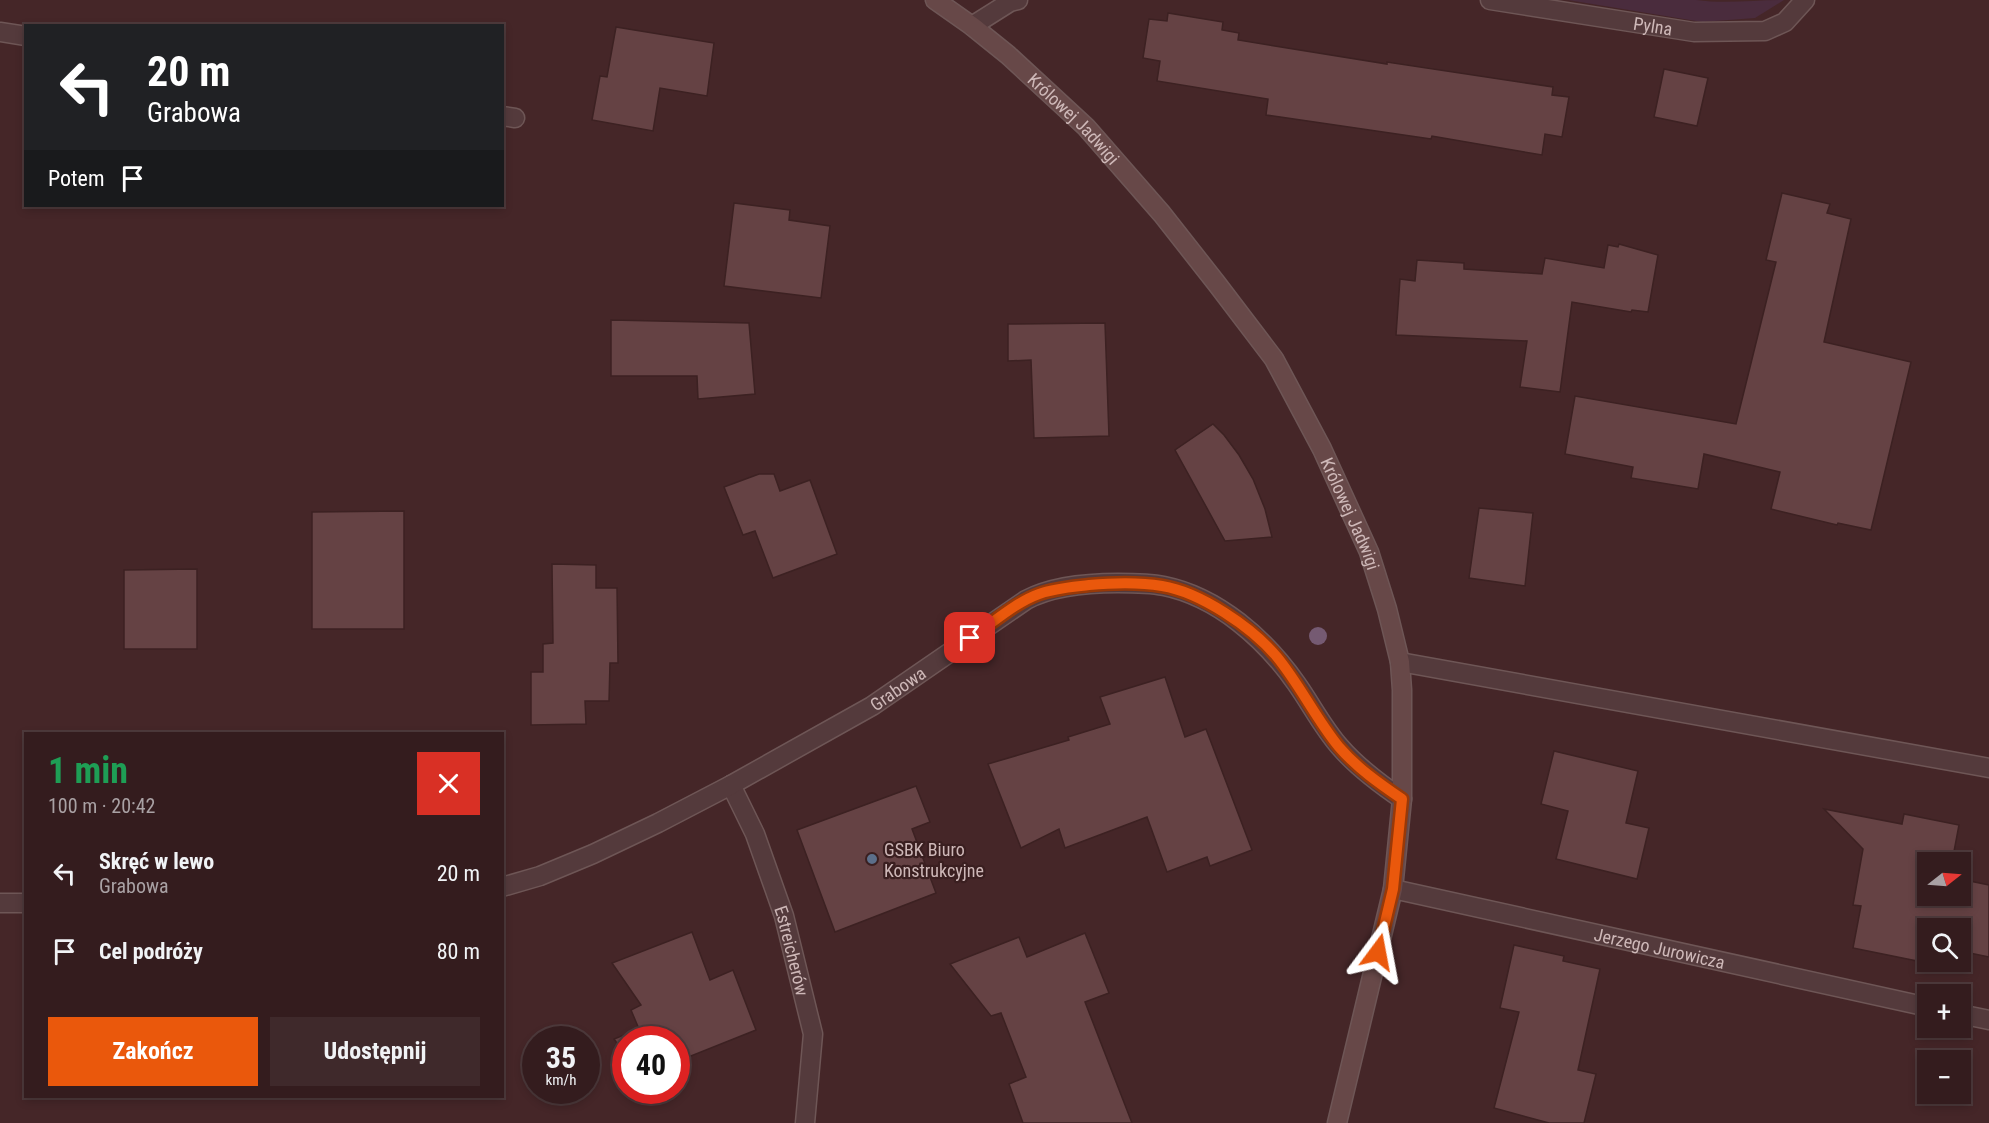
<!DOCTYPE html>
<html lang="pl">
<meta charset="utf-8">
<style>
:root{--surface:#341c1e;--page:#3f292b;--text:#f1f3f6;--muted:#a9a1a4;--line:#4e3a3c;--accent:#ea580c}
body{margin:0;font-family:"Roboto Condensed",sans-serif;background:var(--page);color:var(--text);height:100vh;display:flex;flex-direction:column;font-size:22px;white-space:nowrap}
*{box-sizing:border-box;margin:0}
p{font-size:20px;color:var(--muted)}
.icon{flex:none;width:33px;height:33px;fill:none;stroke:currentColor;stroke-width:2;stroke-linecap:round;stroke-linejoin:round}
.map{position:relative;flex:1;overflow:hidden}
.sheet{position:absolute;left:24px;top:732px;width:480px;height:366px;display:flex;flex-direction:column;background:var(--surface);border-radius:0px;box-shadow:0 3px 9px #0003,0 0 0 2px var(--line)}
.sheet>*{flex:none}
.guide{position:absolute;left:24px;top:24px;width:480px;height:183px;border-radius:0px;box-shadow:0 3px 9px #0003,0 0 0 2px var(--line);background:#202124;color:#fff;overflow:hidden}
.needle{width:39px;rotate:73deg}
.controls{position:absolute;left:1917px;top:852px;display:grid;gap:12px}
.controls a{display:grid;place-items:center;width:54px;height:54px;border-radius:0px;background:var(--surface);box-shadow:0 3px 9px #0003,0 0 0 2px var(--line);font-size:30px}
.speed{position:absolute;left:522px;top:1026px;display:flex;gap:12px;font-size:30px;font-weight:700;text-align:center}
.speed>*{display:grid;place-content:center;width:78px;height:78px;border-radius:50%;background:var(--surface);box-shadow:0 3px 9px #0003,0 0 0 2px var(--line);line-height:1}
.speed small{font-size:15px;font-weight:400}
.speed .limit{border:9px solid #d22;background:#fff;color:#111}
.pin{position:absolute;display:grid;place-items:center;width:51px;height:51px;color:#fff;margin:-26px;border-radius:12px;box-shadow:0 3px 9px #0006}
.me{position:absolute;width:66px;margin:-33px;rotate:13deg;stroke-linejoin:round;filter:drop-shadow(0 0 4px #0008)}
.turn{display:flex;align-items:center;gap:21px;height:126px;padding:0 24px;font-size:27px}
.turn .icon{width:78px;height:78px;stroke-width:2.5}
.turn b{display:block;font-size:42px;line-height:51px}
.then{display:flex;align-items:center;height:57px;padding:0 24px;background:#0003;gap:12px;font-size:22px}
.round{display:grid;place-items:center;flex:none;width:63px;height:63px;border-radius:0px;background:var(--page)}
.head{display:flex;align-items:center;justify-content:space-between;height:102px;padding:0 24px}
h1{font-size:36px;font-weight:700;line-height:45px;color:#1e9e55}
.button{display:flex;gap:12px;margin-top:auto;padding:12px 24px}
.button a{flex:1;height:69px;border-radius:0px;background:var(--accent);color:#fff;font-size:24px;font-weight:700;line-height:69px;text-align:center}
.button a+a{background:var(--page);color:var(--text)}
ul{padding:0;list-style:none}
li{display:flex;align-items:center;gap:18px;height:78px;padding:0 24px}
li div{flex:1}
li b{display:block;font-size:22px}
li em{font-style:normal}
.map>svg:first-child{display:block}
</style>
<div class="map">
<svg width="1989" height="1123" viewBox="0 0 1989 1123">
<rect width="100%" height="100%" fill="#452628"/>
<!-- green -->
<path fill="#4a2c3d" d="M 1568,0 L 1696,0 C 1725,4 1755,0 1784,0 L 1755,18 L 1702,22 Z"/>
<!-- building -->
<g fill="#654244" stroke="#3c2122" stroke-width="1.5">
<path d="M 1168,13 L 1223,22 L 1222,30 L 1239,33 L 1238,40 L 1387,64 L 1387,62 L 1553,87 L 1552,95 L 1569,97 L 1562,137 L 1545,134 L 1542,155 L 1432,136 L 1431,139 L 1266,115 L 1268,99 L 1157,81 L 1160,61 L 1143,58 L 1149,19 L 1167,21 Z"/>
<path d="M 616,27 L 714,43 L 707,96 L 660,88 L 653,131 L 592,120 L 600,76 L 607,77 Z"/>
<path d="M 1664,69 L 1708,78 L 1697,126 L 1654,117 Z"/>
<path d="M 1782,193 L 1830,204 L 1827,213 L 1851,219 L 1824,342 L 1911,362 L 1871,530 L 1838,523 L 1837,525 L 1771,509 L 1780,472 L 1704,454 L 1698,489 L 1631,478 L 1633,467 L 1565,454 L 1575,396 L 1736,424 L 1776,262 L 1766,260 Z"/>
<path d="M 734,203 L 790,210 L 789,220 L 830,226 L 821,298 L 724,286 Z"/>
<path d="M 1619,244 L 1658,255 L 1648,312 L 1632,310 L 1631,312 L 1572,302 L 1560,392 L 1520,387 L 1527,341 L 1396,335 L 1400,279 L 1415,281 L 1417,260 L 1464,263 L 1464,269 L 1542,274 L 1545,258 L 1604,268 L 1608,245 L 1618,247 Z"/>
<path d="M 611,320 L 749,323 L 755,394 L 698,399 L 697,376 L 611,376 Z"/>
<path d="M 1105,323 L 1109,436 L 1034,438 L 1031,360 L 1008,361 L 1008,324 Z"/>
<path d="M 1213,424 L 1224,435 L 1239,455 L 1253,479 L 1265,509 L 1272,537 L 1225,541 L 1175,450 Z"/>
<path d="M 759,474 L 774,474 L 780,491 L 810,480 L 837,554 L 773,578 L 755,531 L 743,535 L 724,487 Z"/>
<path d="M 1479,508 L 1533,513 L 1525,586 L 1469,578 Z"/>
<path d="M 404,511 L 404,629 L 312,629 L 312,512 Z"/>
<path d="M 552,564 L 596,565 L 596,588 L 617,588 L 618,663 L 610,663 L 609,701 L 585,701 L 586,724 L 531,725 L 531,672 L 543,672 L 543,644 L 553,643 Z"/>
<path d="M 197,569 L 197,649 L 124,649 L 124,570 Z"/>
<path d="M 1165,677 L 1185,737 L 1206,729 L 1252,850 L 1210,866 L 1207,857 L 1167,872 L 1147,817 L 1065,848 L 1059,829 L 1021,848 L 988,764 L 1069,740 L 1068,737 L 1110,724 L 1100,697 Z"/>
<path d="M 1554,751 L 1638,771 L 1626,823 L 1649,828 L 1637,879 L 1556,859 L 1568,811 L 1541,804 Z"/>
<path d="M 916,786 L 930,822 L 912,829 L 936,893 L 835,932 L 797,830 Z"/>
<path d="M 1824,809 L 1902,824 L 1904,814 L 1959,825 L 1952,862 L 1928,862 L 1928,896 L 1960,896 L 1960,879 L 1989,885 L 1989,957 L 1960,951 L 1960,928 L 1928,928 L 1928,962 L 1932,962 L 1932,964 L 1853,948 L 1861,906 L 1853,905 L 1863,849 Z"/>
<path d="M 692,932 L 710,980 L 733,970 L 756,1030 L 676,1062 L 676,1040 L 626,1040 L 626,1056 L 614,1039 L 639,1029 L 631,1010 L 641,1005 L 612,963 Z"/>
<path d="M 1085,933 L 1109,993 L 1085,1002 L 1132,1123 L 1023,1123 L 1009,1084 L 1026,1077 L 1001,1013 L 991,1016 L 950,964 L 1019,937 L 1027,957 Z"/>
<path d="M 1514,945 L 1564,956 L 1563,961 L 1600,969 L 1578,1070 L 1596,1074 L 1584,1123 L 1549,1123 L 1494,1108 L 1519,1012 L 1500,1008 Z"/>
</g>
<g fill="none" stroke-linecap="round" stroke-linejoin="round">
<!-- lane casing -->
<g stroke="#6e5656" stroke-width="21">
<path id="lane" d="M 1400,662 L 1989,768"/>
</g>
<!-- street casing -->
<g stroke="#6e5656" stroke-width="21">
<g id="street">
<path id="s1" d="M 1490,0 L 1694,32 L 1765,31 L 1785,22 L 1805,0"/>
<path d="M 972,26 L 1010,2 L 1018,0"/>
<path d="M 0,32 L 26,36"/>
<path d="M 502,116 L 515,118"/>
<path id="s2" d="M 731,785 L 755,834 L 784,916 L 813,1034 L 805,1123"/>
<path id="s3" d="M 502,887 L 540,876 L 593,854 L 658,823 L 731,785 L 872,706 L 1026,600 C 1052,586 1088,583 1118,583 C 1133,583 1149,583 1164,586 C 1218,597 1265,639 1296,683 C 1311,704 1323,728 1340,747 C 1358,768 1380,784 1402,799"/>
<path id="s4" d="M 1393,889 L 1928,1007"/>
<path d="M 0,903 L 26,903"/>
<path d="M 1960,1014 L 1989,1020"/>
</g>
</g>
<!-- secondary casing -->
<g stroke="#6e5656" stroke-width="21">
<g id="secondary">
<path id="s5" d="M 935,0 L 972,26 L 1008,55 L 1086,127 L 1162,214 L 1217,284 L 1274,359 L 1322,449 L 1369,552 L 1387,609 L 1400,662 L 1402,690 L 1402,799 L 1393,889 L 1337,1123"/>
</g>
</g>
<!-- lane -->
<use href="#lane" stroke="#543a3c" stroke-width="18"/>
<!-- street -->
<use href="#street" stroke="#543a3c" stroke-width="18"/>
<!-- secondary -->
<use href="#secondary" stroke="#674848" stroke-width="18"/>
</g>
<!-- trees -->
<circle fill="#755a72" cx="1318" cy="636" r="9"/>
<g fill="none" stroke-linecap="round" stroke-linejoin="round">
<!-- route casing -->
<g stroke="#983908" stroke-width="15">
<path id="route" d="M 970,638 C 992,624 1014,603 1039,594 C 1055,588 1072,587 1089,585 C 1112,583 1138,582 1162,586 C 1200,592 1252,627 1277,657 C 1300,685 1316,719 1339,747 C 1357,768 1380,784 1402,799 L 1393,889 L 1378,952"/>
</g>
<!-- route -->
<use href="#route" stroke="#ea580c" stroke-width="10"/>
</g>
<!-- markers -->
<circle fill="#5c6f8a" stroke="#3a1f20" stroke-width="2" cx="872" cy="859" r="6"/>
<g text-anchor="middle" dominant-baseline="central" stroke-width="4.5" stroke-linejoin="round" paint-order="stroke">
<!-- street labels -->
<g font-size="18" fill="#ceb8b8" stroke="#3a1f20">
<text stroke="none"><textPath href="#s1" startOffset="165">Pylna</textPath></text>
<text stroke="none"><textPath href="#s5" startOffset="183">Królowej Jadwigi</textPath></text>
<text stroke="none"><textPath href="#s5" startOffset="669">Królowej Jadwigi</textPath></text>
<text stroke="none"><textPath href="#s3" startOffset="444">Grabowa</textPath></text>
<text stroke="none"><textPath href="#s4" startOffset="273">Jerzego Jurowicza</textPath></text>
<text stroke="none"><textPath href="#s2" startOffset="177">Estreicherów</textPath></text>
</g>
<!-- poi labels -->
<g font-size="18" fill="#ceb8b8" stroke="#3a1f20" text-anchor="start">
<text x="884" y="849">GSBK Biuro<tspan x="884" dy="21">Konstrukcyjne</tspan></text>
</g>
</g>
</svg>
<div class="controls">
<a><svg class="needle" viewBox="-14 -14 28 28"><path d="M0-13l5 13h-10z" fill="#e53935"/><path d="M0 13l5-13h-10z" fill="#a9a1a4"/></svg></a>
<a><svg class="icon" aria-label="search" viewBox="0 0 24 24"><circle cx="10" cy="10" r="6"/><path d="M15 15l6 6"/></svg></a>
<a>+</a>
<a>−</a>
</div>
<div class="speed"><div>35<small>km/h</small></div><div class="limit">40</div></div>
<div class="pin" style="left:970px;top:638px;background:#d93025"><svg class="icon" aria-label="arrive" viewBox="0 0 24 24"><path d="M6 21V4h12l-3 4 3 4H6"/></svg></div>
<svg class="me" style="left:1378px;top:952px" viewBox="-20 -20 40 40"><path d="M0-17L14 15 0 8-14 15z" fill="#ea580c" stroke="#fff" stroke-width="4"/></svg>
<div class="guide">
<div class="turn"><svg class="icon" aria-label="left" viewBox="0 0 24 24"><path d="M17 20v-9H6M10 6l-5 5 5 5"/></svg><div><b>20 m</b>Grabowa</div></div>
<div class="then">Potem<svg class="icon" aria-label="arrive" viewBox="0 0 24 24"><path d="M6 21V4h12l-3 4 3 4H6"/></svg></div>
</div>
<section class="sheet">
<div class="head"><div><h1>1 min</h1><p>100 m · 20:42</p></div><a class="round" style="background:#d93025;color:#fff"><svg class="icon" aria-label="close" viewBox="0 0 24 24"><path d="M6 6l12 12M18 6L6 18"/></svg></a></div>
<ul>
<li><svg class="icon" aria-label="left" viewBox="0 0 24 24"><path d="M17 20v-9H6M10 6l-5 5 5 5"/></svg><div><b>Skręć w lewo</b><p>Grabowa</p></div><em>20 m</em></li>
<li><svg class="icon" aria-label="arrive" viewBox="0 0 24 24"><path d="M6 21V4h12l-3 4 3 4H6"/></svg><div><b>Cel podróży</b></div><em>80 m</em></li>
</ul>
<div class="button"><a>Zakończ</a><a>Udostępnij</a></div>
</section>
</div>
